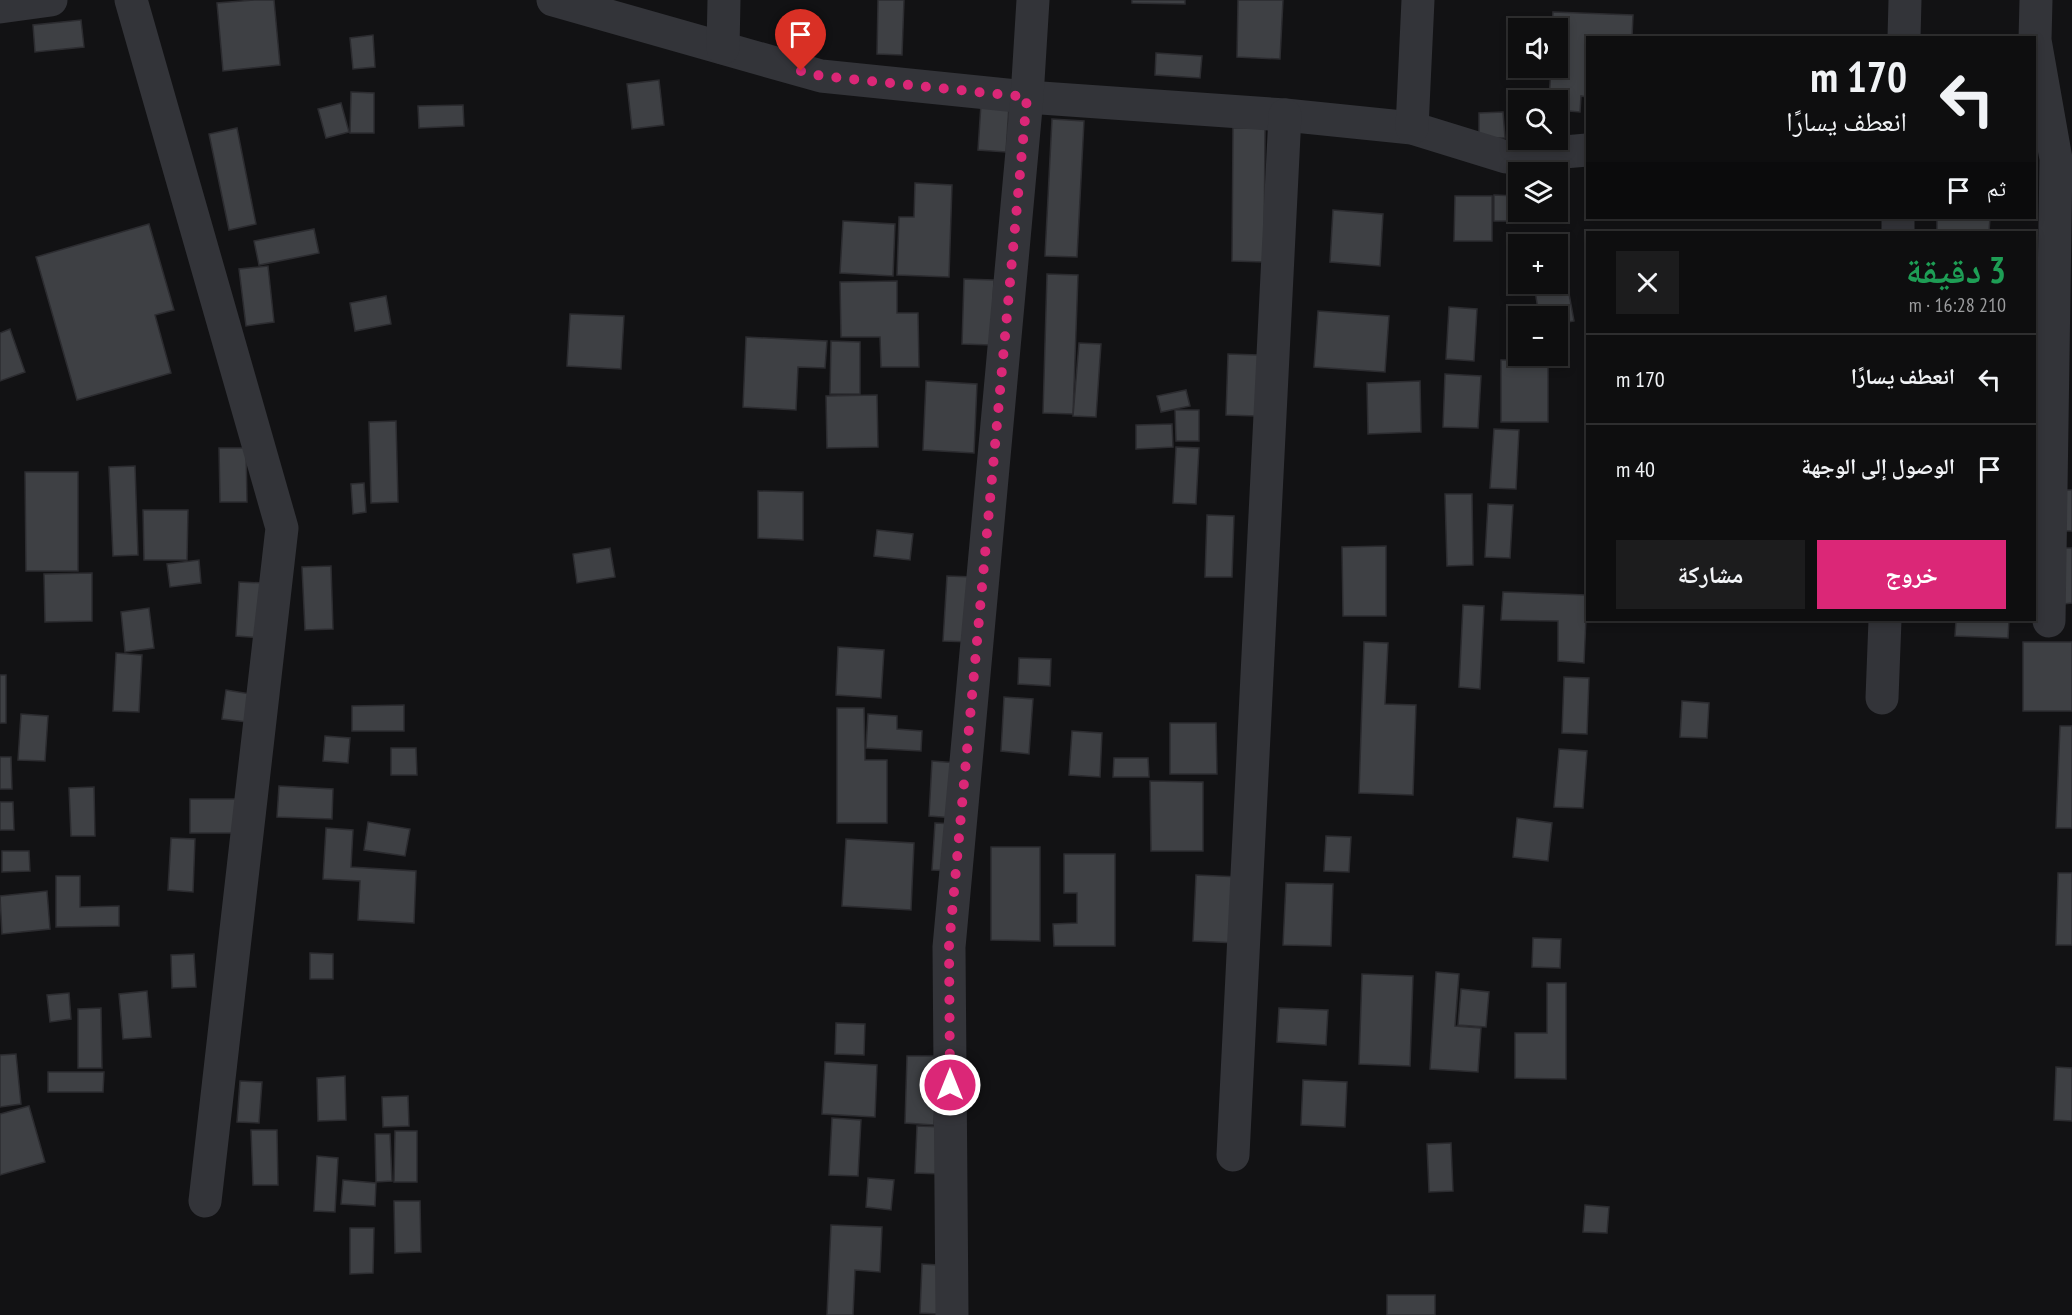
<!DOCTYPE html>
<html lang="ar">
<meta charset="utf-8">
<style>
:root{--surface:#0e0e0f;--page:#1c1c1d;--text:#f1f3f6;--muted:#9b9c9e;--line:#2e2e2f;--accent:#db2777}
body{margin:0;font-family:"PT Sans Narrow","Noto Naskh Arabic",sans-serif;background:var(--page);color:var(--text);direction:rtl;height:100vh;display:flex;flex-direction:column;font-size:22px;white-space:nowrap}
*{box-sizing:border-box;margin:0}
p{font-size:20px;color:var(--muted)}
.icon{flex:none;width:33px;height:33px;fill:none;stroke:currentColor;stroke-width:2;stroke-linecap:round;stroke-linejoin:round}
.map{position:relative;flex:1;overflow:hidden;direction:ltr}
.side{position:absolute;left:1586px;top:231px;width:450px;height:390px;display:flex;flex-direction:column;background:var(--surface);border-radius:0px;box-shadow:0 3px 9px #0003,0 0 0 2px var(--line);direction:rtl}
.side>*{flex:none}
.guide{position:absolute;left:1586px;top:36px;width:450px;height:183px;border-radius:0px;box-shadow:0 3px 9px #0003,0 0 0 2px var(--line);direction:rtl;background:#0e0e0f;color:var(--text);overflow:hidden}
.tools{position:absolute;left:1508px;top:18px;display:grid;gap:12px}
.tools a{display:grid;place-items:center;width:60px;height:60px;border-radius:0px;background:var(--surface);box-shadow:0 3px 9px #0003,0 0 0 2px var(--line);font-size:30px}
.pin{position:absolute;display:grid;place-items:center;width:51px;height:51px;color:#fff;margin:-62px -26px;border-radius:50% 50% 50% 0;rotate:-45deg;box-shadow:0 0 6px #0007}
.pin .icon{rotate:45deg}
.me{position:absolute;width:66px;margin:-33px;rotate:0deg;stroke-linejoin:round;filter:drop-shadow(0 0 4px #0008)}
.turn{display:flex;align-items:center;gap:21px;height:126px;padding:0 30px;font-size:27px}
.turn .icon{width:78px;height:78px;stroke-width:2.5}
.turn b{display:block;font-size:42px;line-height:51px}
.then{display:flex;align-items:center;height:57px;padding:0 30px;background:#0003;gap:12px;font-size:22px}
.round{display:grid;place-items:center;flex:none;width:63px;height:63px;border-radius:0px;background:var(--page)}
.headline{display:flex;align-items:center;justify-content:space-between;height:102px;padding:0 30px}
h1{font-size:36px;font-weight:700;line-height:45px;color:#1e9e55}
.cta{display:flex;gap:12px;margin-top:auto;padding:12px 30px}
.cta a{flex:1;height:69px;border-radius:0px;background:var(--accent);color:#fff;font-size:24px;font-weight:700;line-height:69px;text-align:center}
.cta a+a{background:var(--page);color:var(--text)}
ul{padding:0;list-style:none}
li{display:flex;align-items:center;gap:18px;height:90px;padding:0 30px;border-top:2px solid var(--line)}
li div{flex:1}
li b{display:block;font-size:22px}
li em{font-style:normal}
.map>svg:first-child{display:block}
</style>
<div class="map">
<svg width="2072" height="1315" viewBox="0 0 2072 1315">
<rect width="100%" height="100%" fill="#121214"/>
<!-- building -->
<g fill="#3e4044" stroke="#2c2c30" stroke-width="1.5">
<path d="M 254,0 L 274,0 L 280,65 L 223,71 L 217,3 Z"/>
<path d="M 878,0 L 904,0 L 902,55 L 877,54 Z"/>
<path d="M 1132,0 L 1185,0 L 1185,4 L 1132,3 Z"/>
<path d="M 1238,0 L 1283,0 L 1280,59 L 1237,57 Z"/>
<path d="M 1553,12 L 1633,15 L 1632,38 L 1587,38 L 1587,97 L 1581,96 L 1580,112 L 1557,110 L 1557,100 L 1549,100 L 1551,68 L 1557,68 L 1557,28 L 1552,28 Z"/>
<path d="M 81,20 L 84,47 L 35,52 L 33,25 Z"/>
<path d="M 373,35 L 375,67 L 353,69 L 350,38 Z"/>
<path d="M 1156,53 L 1202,56 L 1200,78 L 1155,75 Z"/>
<path d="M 659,80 L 664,125 L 632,129 L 627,84 Z"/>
<path d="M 351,92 L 374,93 L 374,133 L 350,133 Z"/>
<path d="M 341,103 L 349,132 L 326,138 L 318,109 Z"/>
<path d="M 981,104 L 1009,106 L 1006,152 L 978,150 Z"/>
<path d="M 463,105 L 464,126 L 419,128 L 418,106 Z"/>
<path d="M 1503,112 L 1505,138 L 1479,138 L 1479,113 Z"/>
<path d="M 1052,119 L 1084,121 L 1077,257 L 1045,256 Z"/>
<path d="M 237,128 L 256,224 L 229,230 L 209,134 Z"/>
<path d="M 1233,128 L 1265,128 L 1264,262 L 1232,261 Z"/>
<path d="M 915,183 L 952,185 L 949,277 L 897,275 L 899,217 L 914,217 Z"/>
<path d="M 1494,195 L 1517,196 L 1516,221 L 1494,221 Z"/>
<path d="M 1455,196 L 1492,196 L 1492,241 L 1454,241 Z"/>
<path d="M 1333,210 L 1383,214 L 1380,266 L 1330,262 Z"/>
<path d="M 1937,218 L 1990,218 L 1989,232 L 1937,232 Z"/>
<path d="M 843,221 L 895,224 L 893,276 L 840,273 Z"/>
<path d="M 149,224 L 174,310 L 155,315 L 171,373 L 77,400 L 36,257 Z"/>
<path d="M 314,229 L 319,253 L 259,265 L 254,241 Z"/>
<path d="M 1557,250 L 1561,250 L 1574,321 L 1557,324 L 1557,316 L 1539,316 L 1534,284 L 1557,284 Z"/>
<path d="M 268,266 L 274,322 L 246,326 L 239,269 Z"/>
<path d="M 1047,274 L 1078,275 L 1073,414 L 1043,413 Z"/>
<path d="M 964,279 L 994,280 L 991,345 L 962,344 Z"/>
<path d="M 897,281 L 897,313 L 918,313 L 919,367 L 881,367 L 880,337 L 841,337 L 840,282 Z"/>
<path d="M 2034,282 L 2044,282 L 2045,372 L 2034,373 Z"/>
<path d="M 386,296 L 391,324 L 355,331 L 350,303 Z"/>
<path d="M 1449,307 L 1477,309 L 1474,361 L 1446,359 Z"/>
<path d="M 1318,311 L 1389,316 L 1385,372 L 1314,367 Z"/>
<path d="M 570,314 L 624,316 L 621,369 L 567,366 Z"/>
<path d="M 10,329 L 25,372 L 0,381 L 0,333 Z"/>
<path d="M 746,337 L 827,341 L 825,368 L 798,367 L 796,410 L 743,407 Z"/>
<path d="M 831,341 L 860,342 L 860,394 L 830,394 Z"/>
<path d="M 1079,343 L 1101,344 L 1096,417 L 1073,416 Z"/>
<path d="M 1228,354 L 1259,355 L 1256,416 L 1226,415 Z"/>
<rect x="1501" y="360" width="47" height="62"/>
<path d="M 1445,374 L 1481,376 L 1478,428 L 1443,427 Z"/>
<path d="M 926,381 L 977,384 L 974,453 L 923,450 Z"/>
<path d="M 1420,381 L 1421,432 L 1368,434 L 1367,383 Z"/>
<path d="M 1186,390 L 1190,406 L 1161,412 L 1157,396 Z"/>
<path d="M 877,395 L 878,447 L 827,448 L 826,396 Z"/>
<path d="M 1175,410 L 1199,410 L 1199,441 L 1176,441 Z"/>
<path d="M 396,421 L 398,502 L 371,503 L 369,422 Z"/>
<path d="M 1172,424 L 1173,447 L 1136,449 L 1136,425 Z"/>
<path d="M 1494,429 L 1519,430 L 1516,489 L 1490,488 Z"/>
<path d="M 1176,447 L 1199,448 L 1196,504 L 1173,503 Z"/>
<path d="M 219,448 L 246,448 L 247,502 L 220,502 Z"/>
<path d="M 135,466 L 138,555 L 113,556 L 109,467 Z"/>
<path d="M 25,472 L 78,472 L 78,571 L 26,571 Z"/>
<path d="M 364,483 L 366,512 L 353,514 L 351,484 Z"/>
<path d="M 2062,490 L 2072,490 L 2072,531 L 2063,531 Z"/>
<path d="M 758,491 L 803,492 L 803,540 L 758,538 Z"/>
<path d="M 1445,494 L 1472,494 L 1473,565 L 1447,566 Z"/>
<path d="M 1488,504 L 1513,505 L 1510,558 L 1485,557 Z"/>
<path d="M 143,510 L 188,510 L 187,560 L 144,560 Z"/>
<path d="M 1207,515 L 1234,516 L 1232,577 L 1205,577 Z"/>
<path d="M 877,530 L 913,534 L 910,560 L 874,556 Z"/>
<path d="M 1386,546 L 1386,616 L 1343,616 L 1342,547 Z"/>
<path d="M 610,548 L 615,577 L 577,583 L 573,554 Z"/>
<path d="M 2063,548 L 2072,548 L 2072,603 L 2064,604 Z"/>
<path d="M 199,560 L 201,583 L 170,587 L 167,564 Z"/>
<path d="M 331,566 L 333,629 L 305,630 L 302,567 Z"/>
<path d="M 92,573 L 92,621 L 45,622 L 44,574 Z"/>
<path d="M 947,576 L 975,577 L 972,642 L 943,641 Z"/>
<path d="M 239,582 L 265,583 L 261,638 L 236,636 Z"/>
<path d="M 1503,592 L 1587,595 L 1584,663 L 1558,661 L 1558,621 L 1501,620 Z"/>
<path d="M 1463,605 L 1484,606 L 1480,689 L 1459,687 Z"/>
<path d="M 149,608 L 154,648 L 125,652 L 121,612 Z"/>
<path d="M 1956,620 L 2009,620 L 2008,638 L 1955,636 Z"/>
<path d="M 1364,642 L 1388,643 L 1385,704 L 1416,705 L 1413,795 L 1359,793 Z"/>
<rect x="2023" y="642" width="49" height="69"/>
<path d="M 838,647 L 884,650 L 881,698 L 836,695 Z"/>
<path d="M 116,653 L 142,655 L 139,712 L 113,711 Z"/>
<path d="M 1019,658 L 1051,659 L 1050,686 L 1018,684 Z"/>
<rect x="0" y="675" width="6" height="48"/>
<path d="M 1564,677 L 1589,678 L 1587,734 L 1562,733 Z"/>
<path d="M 226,690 L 251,694 L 247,722 L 222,719 Z"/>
<path d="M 1004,697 L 1033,699 L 1029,754 L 1001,751 Z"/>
<path d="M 1682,701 L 1709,703 L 1707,738 L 1680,737 Z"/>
<path d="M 404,705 L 404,731 L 352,731 L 352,706 Z"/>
<path d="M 837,708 L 864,708 L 865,760 L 887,760 L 887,823 L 837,823 Z"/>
<path d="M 21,714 L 48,716 L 45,761 L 18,760 Z"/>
<path d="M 868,714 L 897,716 L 897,729 L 922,731 L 921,751 L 866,748 Z"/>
<path d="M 1170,723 L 1216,723 L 1217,774 L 1170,774 Z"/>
<path d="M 2060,726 L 2072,726 L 2072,828 L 2056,828 Z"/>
<path d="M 1072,731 L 1102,733 L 1100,777 L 1069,775 Z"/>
<path d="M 325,736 L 350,738 L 348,763 L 323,761 Z"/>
<path d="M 391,748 L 416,748 L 417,775 L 391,775 Z"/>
<path d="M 1559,749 L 1587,751 L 1583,808 L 1554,807 Z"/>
<path d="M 0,757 L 11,757 L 12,789 L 0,789 Z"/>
<path d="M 1114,758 L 1148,758 L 1149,777 L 1113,777 Z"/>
<path d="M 932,761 L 958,763 L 955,818 L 929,816 Z"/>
<path d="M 1150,781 L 1203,782 L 1203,851 L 1151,851 Z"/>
<path d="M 279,786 L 333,789 L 332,819 L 277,817 Z"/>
<path d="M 94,787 L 95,836 L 71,836 L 69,788 Z"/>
<path d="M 190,799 L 245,799 L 244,833 L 190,833 Z"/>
<path d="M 0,802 L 13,802 L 14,830 L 0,830 Z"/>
<path d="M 1517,818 L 1552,823 L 1548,861 L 1513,857 Z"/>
<path d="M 368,822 L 410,829 L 405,856 L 364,850 Z"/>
<path d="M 935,823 L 956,824 L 954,871 L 932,870 Z"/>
<path d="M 326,828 L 353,830 L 351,867 L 416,871 L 414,923 L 358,920 L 360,881 L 323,879 Z"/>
<path d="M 1326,836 L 1351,837 L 1349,872 L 1324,871 Z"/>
<path d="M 171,838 L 195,839 L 193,892 L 168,890 Z"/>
<path d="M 846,839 L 914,843 L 911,910 L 842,906 Z"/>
<path d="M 991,847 L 1040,847 L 1040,941 L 991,940 Z"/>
<path d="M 2,851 L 29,851 L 30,871 L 2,872 Z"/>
<path d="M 1064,854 L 1115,854 L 1115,946 L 1054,946 L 1053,924 L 1077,923 L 1077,893 L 1064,893 Z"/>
<path d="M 2058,873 L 2072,873 L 2072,945 L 2056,945 Z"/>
<path d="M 1196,875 L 1241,877 L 1238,943 L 1193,941 Z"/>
<path d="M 56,876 L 80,876 L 80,907 L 119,906 L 119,926 L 56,927 Z"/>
<path d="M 1286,883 L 1333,884 L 1331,946 L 1283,945 Z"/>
<path d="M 47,891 L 50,929 L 2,934 L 0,896 Z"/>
<path d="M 1533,938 L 1561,939 L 1560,968 L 1532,967 Z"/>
<path d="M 310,953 L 333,954 L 333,979 L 310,979 Z"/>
<path d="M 194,954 L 196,987 L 172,988 L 171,955 Z"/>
<path d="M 1436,972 L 1459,974 L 1455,1026 L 1481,1028 L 1478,1072 L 1430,1069 Z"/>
<path d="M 1362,974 L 1413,976 L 1410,1066 L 1359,1064 Z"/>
<path d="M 1547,983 L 1566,983 L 1566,1079 L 1515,1078 L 1515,1033 L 1547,1033 Z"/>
<path d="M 1461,989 L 1489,992 L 1486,1027 L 1458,1025 Z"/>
<path d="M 147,991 L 151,1037 L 123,1039 L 119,994 Z"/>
<path d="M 69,993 L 71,1019 L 50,1022 L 47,995 Z"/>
<path d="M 101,1008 L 102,1068 L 78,1068 L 78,1009 Z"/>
<path d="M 1279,1008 L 1328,1010 L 1326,1045 L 1277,1042 Z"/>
<path d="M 836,1023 L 865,1024 L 864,1055 L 835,1054 Z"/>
<path d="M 16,1054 L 21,1104 L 0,1107 L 0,1055 Z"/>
<path d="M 907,1056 L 937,1056 L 934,1125 L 905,1123 Z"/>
<path d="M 825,1062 L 877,1065 L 875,1117 L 822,1114 Z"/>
<path d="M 2056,1067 L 2072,1068 L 2072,1121 L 2054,1120 Z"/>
<path d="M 48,1072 L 104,1072 L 103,1092 L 48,1092 Z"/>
<path d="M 345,1076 L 346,1120 L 318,1121 L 317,1078 Z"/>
<path d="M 1303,1080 L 1347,1082 L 1345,1127 L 1301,1125 Z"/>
<path d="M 240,1081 L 262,1082 L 259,1123 L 237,1122 Z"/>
<path d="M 408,1096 L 409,1126 L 383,1127 L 382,1097 Z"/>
<path d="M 29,1106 L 45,1162 L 0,1175 L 0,1114 Z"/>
<path d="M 832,1118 L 861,1120 L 858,1176 L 829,1175 Z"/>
<path d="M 917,1126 L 943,1127 L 941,1174 L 915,1173 Z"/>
<path d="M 251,1130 L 277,1130 L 278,1185 L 253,1185 Z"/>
<path d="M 395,1131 L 417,1131 L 417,1182 L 394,1182 Z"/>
<path d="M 375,1134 L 390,1134 L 392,1181 L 376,1182 Z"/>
<path d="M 1451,1143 L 1453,1191 L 1429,1192 L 1427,1144 Z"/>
<path d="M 317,1156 L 338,1158 L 335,1212 L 314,1211 Z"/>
<path d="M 868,1178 L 894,1180 L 891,1210 L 866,1207 Z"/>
<path d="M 343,1180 L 376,1183 L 375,1206 L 341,1204 Z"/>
<path d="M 394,1201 L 420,1201 L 421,1252 L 395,1253 Z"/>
<path d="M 1585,1205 L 1609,1207 L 1607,1233 L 1583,1232 Z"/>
<path d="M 831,1225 L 882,1227 L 880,1272 L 855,1270 L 853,1315 L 827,1315 Z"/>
<path d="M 350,1228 L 374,1228 L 373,1273 L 350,1274 Z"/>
<path d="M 922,1264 L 939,1265 L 938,1314 L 920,1313 Z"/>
<rect x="1387" y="1295" width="48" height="20"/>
</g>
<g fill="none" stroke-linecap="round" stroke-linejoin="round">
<!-- minor -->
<g stroke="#333439" stroke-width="33">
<path d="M 131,0 L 282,528 L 205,1201"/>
<path d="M 553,0 L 821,76 L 1027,97 L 1285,115 L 1412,128 L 1506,157 L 1587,150"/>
<path d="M 2036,0 L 2035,40 L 2056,159 L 2049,621"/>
<path d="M 0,7 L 51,0"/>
<path d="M 1904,38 L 1905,0"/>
<path d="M 723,48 L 724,0"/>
<path d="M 1412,128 L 1418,0"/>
<path d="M 1898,232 L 1898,218"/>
<path d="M 1882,698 L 1885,620"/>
<path d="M 1233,1155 L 1285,115"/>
<path d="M 952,1315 L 949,947 L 1027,97 L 1033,0"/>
</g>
</g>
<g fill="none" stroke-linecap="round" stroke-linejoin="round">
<!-- route -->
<path stroke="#db2777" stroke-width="10" stroke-dasharray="0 18" d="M 801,71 L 821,76 L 1027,97 L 949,946 L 950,1085"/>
</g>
</svg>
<div class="tools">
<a><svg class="icon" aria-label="sound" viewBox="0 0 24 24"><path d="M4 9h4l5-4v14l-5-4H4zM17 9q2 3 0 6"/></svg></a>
<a><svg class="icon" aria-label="search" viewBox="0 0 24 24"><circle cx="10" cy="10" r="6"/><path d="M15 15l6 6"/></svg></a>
<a><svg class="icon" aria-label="layers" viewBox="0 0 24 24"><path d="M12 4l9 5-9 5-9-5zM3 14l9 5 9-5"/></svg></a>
<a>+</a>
<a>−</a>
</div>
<div class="pin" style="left:801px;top:71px;background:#d93025"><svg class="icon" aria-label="arrive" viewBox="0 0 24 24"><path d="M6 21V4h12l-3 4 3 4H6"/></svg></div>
<svg class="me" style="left:950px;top:1085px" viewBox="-20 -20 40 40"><circle r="17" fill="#db2777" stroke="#fff" stroke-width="3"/><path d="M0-11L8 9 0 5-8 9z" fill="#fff"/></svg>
<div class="guide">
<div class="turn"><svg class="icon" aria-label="left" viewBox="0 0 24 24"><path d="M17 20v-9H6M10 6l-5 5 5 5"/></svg><div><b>170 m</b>انعطف يسارًا</div></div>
<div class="then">ثم<svg class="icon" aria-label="arrive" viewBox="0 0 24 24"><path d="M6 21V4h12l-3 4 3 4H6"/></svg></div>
</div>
<section class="side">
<div class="headline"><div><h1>3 دقيقة</h1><p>210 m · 16:28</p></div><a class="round"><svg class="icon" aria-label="close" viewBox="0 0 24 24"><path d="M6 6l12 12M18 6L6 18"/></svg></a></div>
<ul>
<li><svg class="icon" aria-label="left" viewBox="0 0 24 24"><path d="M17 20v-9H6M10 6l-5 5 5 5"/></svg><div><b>انعطف يسارًا</b></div><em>170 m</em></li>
<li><svg class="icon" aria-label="arrive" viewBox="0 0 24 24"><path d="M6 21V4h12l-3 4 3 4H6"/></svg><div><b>الوصول إلى الوجهة</b></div><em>40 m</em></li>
</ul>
<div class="cta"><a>خروج</a><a>مشاركة</a></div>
</section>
</div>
